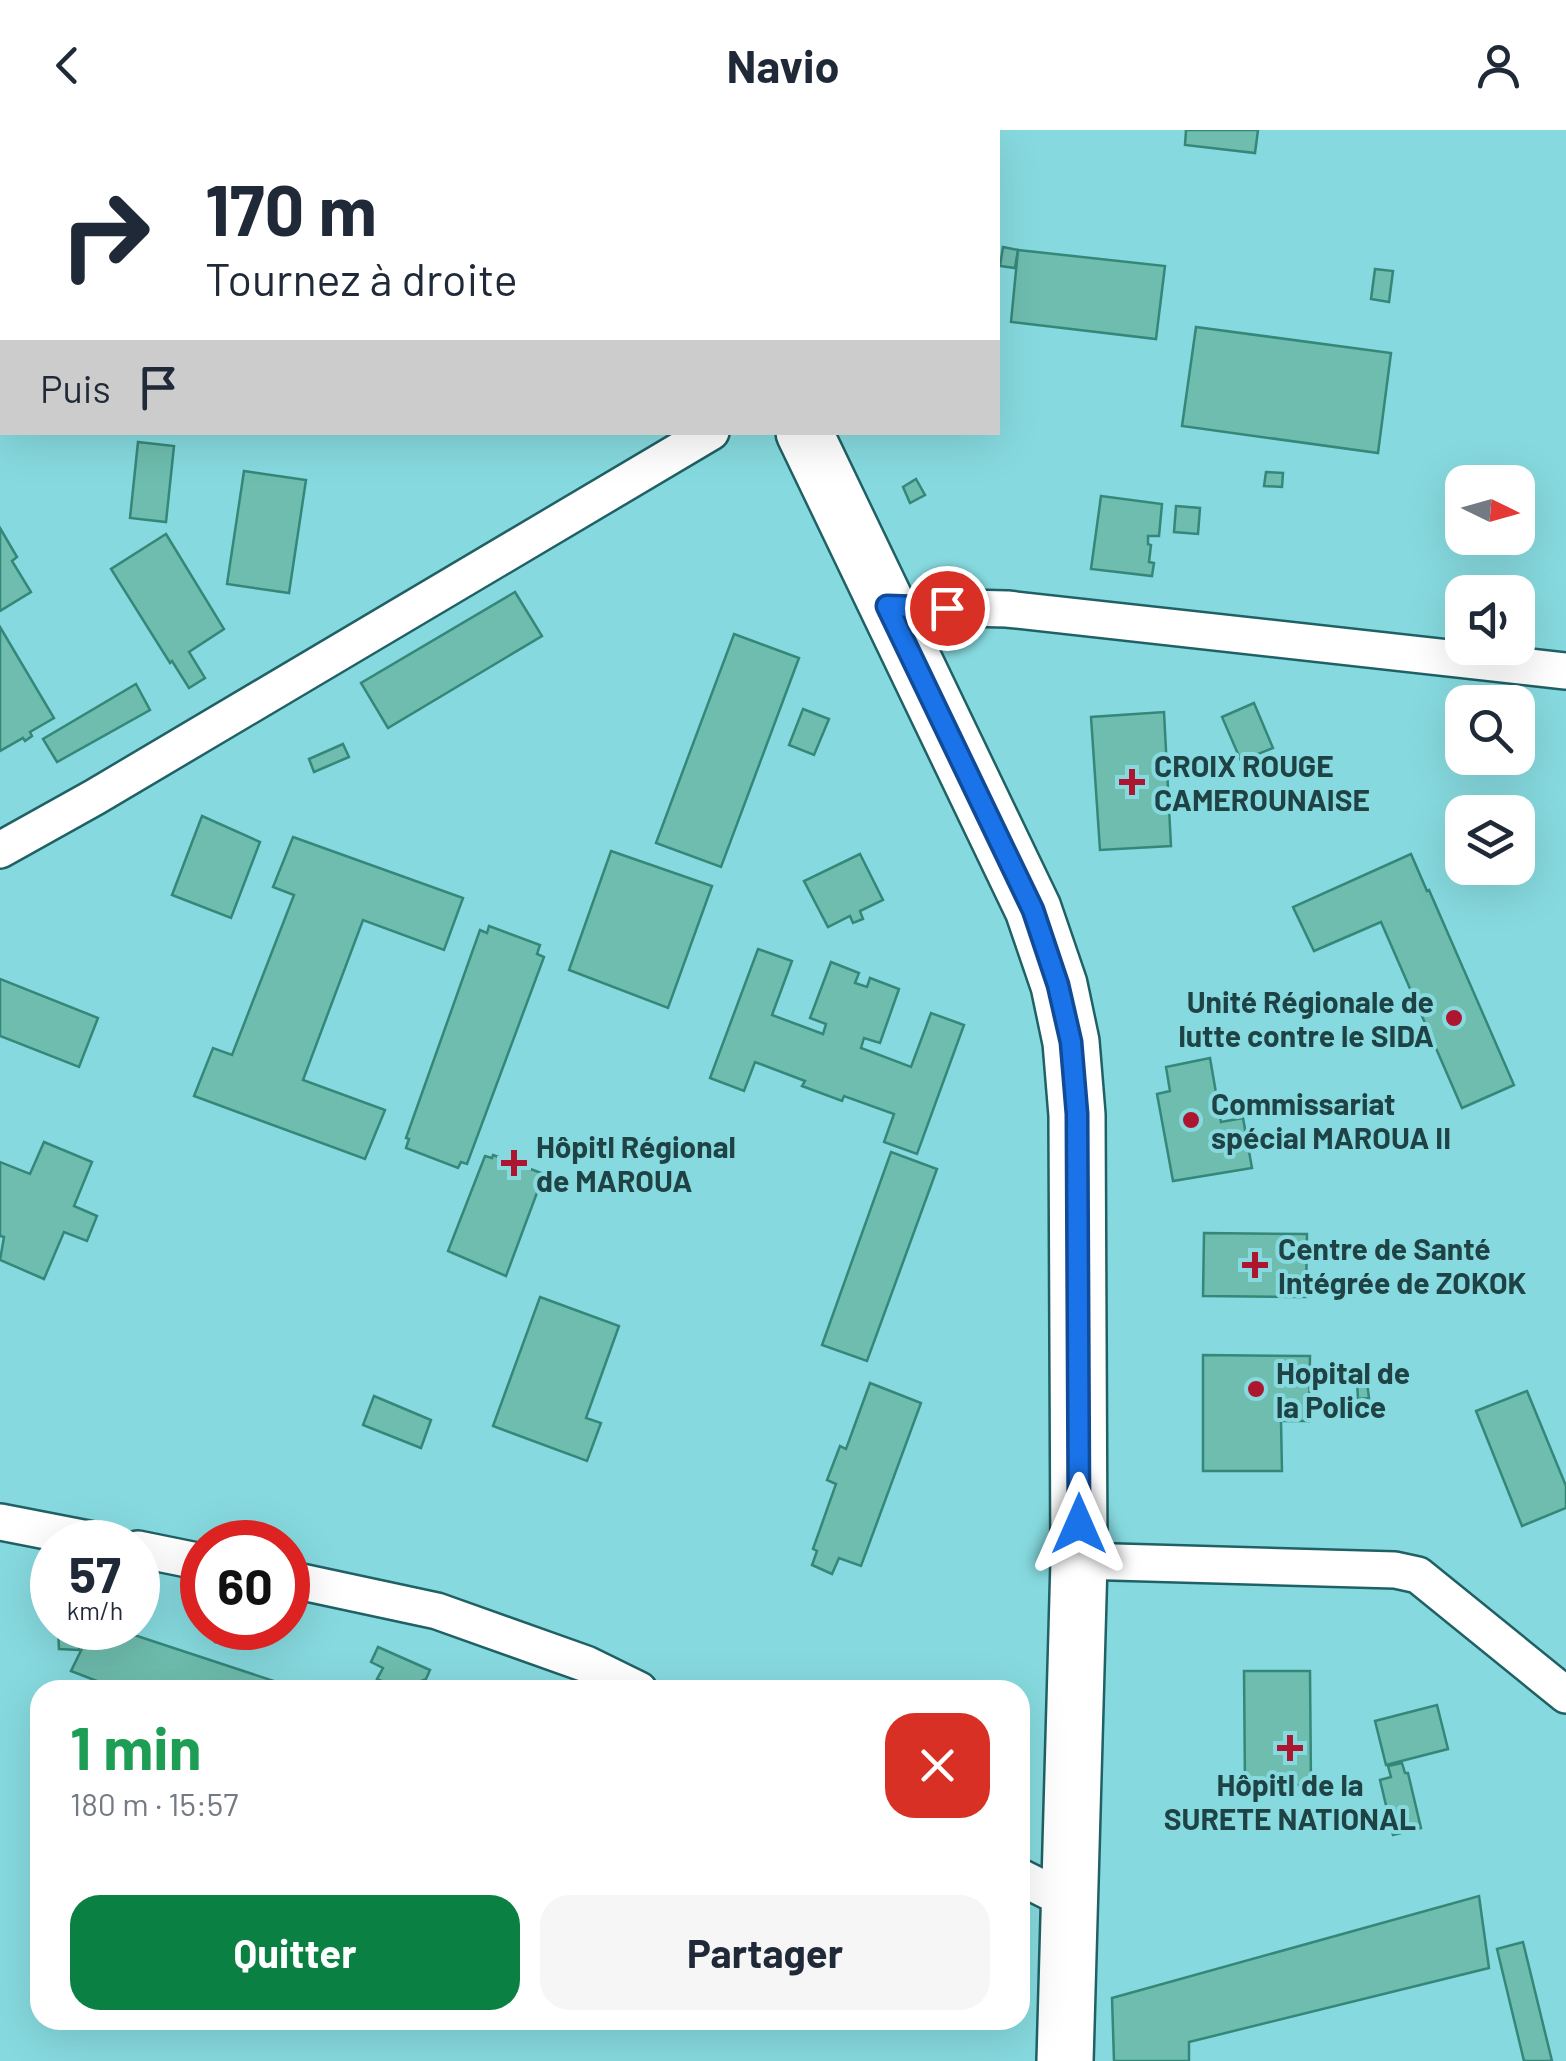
<!DOCTYPE html>
<html lang="fr">
<meta charset="utf-8">
<style>
:root{--surface:#fff;--page:#f6f6f7;--text:#1f2937;--muted:#747a83;--accent:#0b8043}
body{margin:0;font-family:Barlow,sans-serif;background:var(--page);color:var(--text);height:100vh;display:flex;flex-direction:column;font-size:38px;white-space:nowrap}
*{box-sizing:border-box;margin:0}
p{font-size:32px;color:var(--muted)}
.icon{flex:none;width:55px;height:55px;fill:none;stroke:currentColor;stroke-width:2;stroke-linecap:round;stroke-linejoin:round}
.map{position:relative;flex:1;overflow:hidden}
.sheet{position:absolute;left:30px;top:1550px;width:1000px;height:350px;display:flex;flex-direction:column;background:var(--surface);border-radius:30px;box-shadow:0 10px 40px #0002}
.sheet>*{flex:none}
.top-card{position:absolute;left:0px;top:0px;width:1000px;height:305px;box-shadow:0 10px 40px #0002;background:#fff;color:var(--text);overflow:hidden}
.needle{width:65px;rotate:95deg}
.tools{position:absolute;left:1445px;top:335px;display:grid;gap:20px}
.tools a{display:grid;place-items:center;width:90px;height:90px;border-radius:20px;background:var(--surface);box-shadow:0 10px 40px #0002;font-size:50px}
.speed{position:absolute;left:30px;top:1390px;display:flex;gap:20px;font-size:50px;font-weight:700;text-align:center}
.speed>*{display:grid;place-content:center;width:130px;height:130px;border-radius:50%;background:var(--surface);box-shadow:0 10px 40px #0002;line-height:1}
.speed small{font-size:25px;font-weight:400}
.speed .limit{border:15px solid #d22;background:#fff;color:#111}
.pin{position:absolute;display:grid;place-items:center;width:85px;height:85px;color:#fff;margin:-42px;border:5px solid #fff;border-radius:50%;box-shadow:0 2px 10px #0007}
.me{position:absolute;width:110px;margin:-55px;rotate:0deg;stroke-linejoin:round;filter:drop-shadow(0 0 8px #0008)}
.turn{display:flex;align-items:center;gap:35px;height:210px;padding:0 40px;font-size:45px}
.turn .icon{width:130px;height:130px;stroke-width:2.5}
.turn b{display:block;font-size:70px;line-height:85px}
.then{display:flex;align-items:center;height:95px;padding:0 40px;background:#0003;gap:20px;font-size:38px}
.round{display:grid;place-items:center;flex:none;width:105px;height:105px;border-radius:30px;background:var(--page)}
.summary{display:flex;align-items:center;justify-content:space-between;height:170px;padding:0 40px}
h1{font-size:60px;font-weight:700;line-height:75px;color:#1e9e55}
.button{display:flex;gap:20px;margin-top:auto;padding:20px 40px}
.button a{flex:1;height:115px;border-radius:30px;background:var(--accent);color:#fff;font-size:40px;font-weight:700;line-height:115px;text-align:center}
.button a+a{background:var(--page);color:var(--text)}
header{display:flex;justify-content:space-between;align-items:center;height:130px;padding:0 40px;background:var(--surface);font-size:45px;font-weight:700}
.map>svg:first-child{display:block}
</style>
<header><svg class="icon" aria-label="back" viewBox="0 0 24 24"><path d="M15 5l-7 7 7 7"/></svg>Navio<svg class="icon" aria-label="person" viewBox="0 0 24 24"><circle cx="12" cy="8" r="4"/><path d="M4 21q1-7 8-7t8 7"/></svg></header>
<div class="map">
<svg width="1566" height="1931" viewBox="0 0 1566 1931">
<rect width="100%" height="100%" fill="#86dadf"/>
<!-- building -->
<g fill="#6ebdae" stroke="#358779" stroke-width="2.5">
<path d="M 1186,0 L 1258,0 L 1255,23 L 1185,15 Z"/>
<path d="M 1003,117 L 1018,120 L 1015,138 L 1000,136 Z"/>
<path d="M 1018,120 L 1165,136 L 1156,209 L 1011,192 Z"/>
<path d="M 1375,139 L 1393,141 L 1389,172 L 1371,169 Z"/>
<path d="M 1196,197 L 1391,223 L 1378,323 L 1182,296 Z"/>
<path d="M 138,312 L 174,316 L 166,392 L 130,388 Z"/>
<path d="M 244,341 L 306,350 L 289,463 L 227,454 Z"/>
<path d="M 1266,342 L 1283,343 L 1282,357 L 1264,356 Z"/>
<path d="M 916,349 L 925,365 L 910,373 L 903,357 Z"/>
<path d="M 1101,366 L 1162,374 L 1159,406 L 1148,406 L 1148,414 L 1151,415 L 1149,432 L 1154,433 L 1152,446 L 1091,439 Z"/>
<path d="M 1176,376 L 1200,378 L 1198,404 L 1174,402 Z"/>
<path d="M 0,398 L 17,427 L 12,431 L 31,462 L 0,481 Z"/>
<path d="M 166,404 L 224,499 L 189,522 L 205,548 L 189,558 L 172,531 L 170,533 L 111,439 Z"/>
<path d="M 515,462 L 542,506 L 388,598 L 361,553 Z"/>
<path d="M 0,497 L 54,588 L 30,602 L 32,606 L 25,611 L 23,608 L 0,621 Z"/>
<path d="M 734,504 L 799,528 L 721,737 L 656,713 Z"/>
<path d="M 136,554 L 150,580 L 57,632 L 43,609 Z"/>
<path d="M 1254,573 L 1273,618 L 1241,631 L 1222,587 Z"/>
<path d="M 803,579 L 829,589 L 814,625 L 789,615 Z"/>
<path d="M 1164,582 L 1171,716 L 1100,720 L 1091,587 Z"/>
<path d="M 343,614 L 349,627 L 314,642 L 309,629 Z"/>
<path d="M 202,686 L 260,712 L 231,788 L 172,765 Z"/>
<path d="M 293,707 L 463,768 L 444,820 L 363,790 L 303,950 L 385,980 L 365,1029 L 194,966 L 213,918 L 232,925 L 294,765 L 273,757 Z"/>
<path d="M 611,721 L 712,756 L 668,878 L 569,840 Z"/>
<path d="M 860,724 L 883,770 L 860,781 L 863,789 L 853,793 L 850,786 L 828,797 L 804,751 Z"/>
<path d="M 1411,724 L 1427,761 L 1429,760 L 1514,955 L 1462,978 L 1381,792 L 1314,821 L 1293,777 Z"/>
<path d="M 489,796 L 540,815 L 537,824 L 544,827 L 467,1034 L 461,1032 L 458,1038 L 406,1018 L 409,1009 L 406,1008 L 480,800 L 487,803 Z"/>
<path d="M 758,819 L 792,831 L 772,885 L 823,904 L 826,894 L 810,888 L 831,832 L 859,843 L 855,853 L 867,857 L 870,848 L 899,859 L 880,913 L 864,908 L 861,918 L 911,937 L 931,883 L 964,895 L 917,1024 L 884,1012 L 894,984 L 844,966 L 842,971 L 802,956 L 805,951 L 755,932 L 744,961 L 710,948 Z"/>
<path d="M 0,849 L 98,888 L 79,937 L 0,906 Z"/>
<path d="M 1210,928 L 1221,992 L 1243,988 L 1252,1038 L 1173,1051 L 1157,964 L 1170,961 L 1166,937 Z"/>
<path d="M 44,1012 L 92,1032 L 74,1076 L 97,1086 L 87,1111 L 64,1102 L 44,1149 L 0,1130 L 4,1107 L 0,1106 L 0,1032 L 30,1044 Z"/>
<path d="M 891,1022 L 937,1039 L 867,1231 L 822,1215 Z"/>
<path d="M 493,1025 L 544,1044 L 506,1146 L 448,1121 L 485,1026 L 492,1028 Z"/>
<path d="M 1204,1103 L 1307,1104 L 1306,1167 L 1203,1166 Z"/>
<path d="M 540,1167 L 619,1196 L 586,1288 L 601,1293 L 587,1331 L 493,1296 Z"/>
<path d="M 1203,1225 L 1310,1226 L 1309,1291 L 1281,1291 L 1282,1341 L 1203,1341 Z"/>
<path d="M 1357,1252 L 1367,1252 L 1369,1268 L 1358,1269 Z"/>
<path d="M 870,1253 L 921,1273 L 861,1436 L 839,1428 L 832,1444 L 812,1435 L 817,1421 L 813,1419 L 836,1354 L 827,1350 L 840,1316 L 846,1319 Z"/>
<path d="M 1527,1261 L 1566,1356 L 1566,1378 L 1522,1396 L 1476,1281 Z"/>
<path d="M 374,1266 L 431,1290 L 421,1318 L 363,1295 Z"/>
<path d="M 58,1498 L 81,1498 L 79,1520 L 59,1519 Z"/>
<path d="M 92,1498 L 113,1498 L 295,1558 L 120,1560 L 71,1541 Z"/>
<path d="M 215,1498 L 248,1498 L 247,1514 L 215,1512 Z"/>
<path d="M 378,1517 L 430,1540 L 426,1549 L 401,1560 L 377,1549 L 383,1538 L 371,1532 Z"/>
<path d="M 1244,1541 L 1310,1541 L 1311,1655 L 1245,1655 Z"/>
<path d="M 1437,1575 L 1448,1619 L 1386,1635 L 1375,1591 Z"/>
<path d="M 1402,1633 L 1405,1643 L 1408,1643 L 1421,1698 L 1393,1705 L 1380,1650 L 1391,1647 L 1388,1636 Z"/>
<path d="M 1479,1766 L 1489,1838 L 1189,1912 L 1189,1931 L 1114,1931 L 1112,1868 Z"/>
<path d="M 1523,1812 L 1552,1931 L 1524,1931 L 1497,1819 Z"/>
</g>
<g fill="none" stroke-linecap="round" stroke-linejoin="round">
<!-- minor casing -->
<g stroke="#1f6165" stroke-width="40">
<g id="minor">
<path d="M 887,476 L 1007,479 L 1566,541"/>
<path d="M 0,720 L 95,667 L 711,302"/>
<path d="M 0,1392 L 103,1412"/>
<path d="M 138,1419 L 202,1432"/>
<path d="M 1079,1431 L 1395,1440 L 1418,1445 L 1566,1565"/>
<path d="M 288,1449 L 437,1481 L 586,1534 L 639,1560"/>
<path d="M 1020,1747 L 1072,1773"/>
</g>
</g>
<!-- primary casing -->
<g stroke="#1f6165" stroke-width="60">
<g id="primary">
<path d="M 747,2 L 747,0"/>
<path d="M 804,302 L 1033,779 L 1059,855 L 1071,912 L 1077,985 L 1079,1431 L 1065,1931"/>
</g>
</g>
<!-- minor -->
<use href="#minor" stroke="#fff" stroke-width="35"/>
<!-- primary -->
<use href="#primary" stroke="#fff" stroke-width="55"/>
</g>
<g fill="none" stroke-linecap="round" stroke-linejoin="round">
<!-- route casing -->
<g stroke="#114b97" stroke-width="25">
<path id="route" d="M 947,478 L 887,476 L 1033,780 L 1058,855 L 1071,912 L 1077,984 L 1079,1394"/>
</g>
<!-- route -->
<use href="#route" stroke="#1a73e8" stroke-width="18"/>
</g>
<!-- markers -->
<g fill="#ac172f" stroke="#86dadf" stroke-width="4">
<path d="M1127 637h10v10h10v10h-10v10h-10v-10h-10v-10h10z"/>
<circle cx="1454" cy="888" r="10"/>
<circle cx="1191" cy="990" r="10"/>
<path d="M509 1018h10v10h10v10h-10v10h-10v-10h-10v-10h10z"/>
<path d="M1250 1120h10v10h10v10h-10v10h-10v-10h-10v-10h10z"/>
<circle cx="1256" cy="1259" r="10"/>
<path d="M1285 1603h10v10h10v10h-10v10h-10v-10h-10v-10h10z"/>
</g>
<g text-anchor="middle" dominant-baseline="central" stroke-width="8" stroke-linejoin="round" paint-order="stroke">
<!-- poi labels -->
<g font-size="30" font-weight="bold" fill="#1f4244" stroke="#86dadf" text-anchor="start">
<text x="1154" y="635">CROIX ROUGE<tspan x="1154" dy="34">CAMEROUNAISE</tspan></text>
<text x="1434" y="871" text-anchor="end">Unité Régionale de<tspan x="1434" dy="34">lutte contre le SIDA</tspan></text>
<text x="1211" y="973">Commissariat<tspan x="1211" dy="34">spécial MAROUA II</tspan></text>
<text x="536" y="1016">Hôpitl Régional<tspan x="536" dy="34">de MAROUA</tspan></text>
<text x="1278" y="1118">Centre de Santé<tspan x="1278" dy="34">Intégrée de ZOKOK</tspan></text>
<text x="1276" y="1242">Hopital de<tspan x="1276" dy="34">la Police</tspan></text>
<text x="1290" y="1654" text-anchor="middle">Hôpitl de la<tspan x="1290" dy="34">SURETE NATIONAL</tspan></text>
</g>
</g>
</svg>
<div class="tools">
<a><svg class="needle" viewBox="-14 -14 28 28"><path d="M0-13l5 13h-10z" fill="#e53935"/><path d="M0 13l5-13h-10z" fill="#747a83"/></svg></a>
<a><svg class="icon" aria-label="sound" viewBox="0 0 24 24"><path d="M4 9h4l5-4v14l-5-4H4zM17 9q2 3 0 6"/></svg></a>
<a><svg class="icon" aria-label="search" viewBox="0 0 24 24"><circle cx="10" cy="10" r="6"/><path d="M15 15l6 6"/></svg></a>
<a><svg class="icon" aria-label="layers" viewBox="0 0 24 24"><path d="M12 4l9 5-9 5-9-5zM3 14l9 5 9-5"/></svg></a>
</div>
<div class="speed"><div>57<small>km/h</small></div><div class="limit">60</div></div>
<div class="pin" style="left:947px;top:478px;background:#d93025"><svg class="icon" aria-label="arrive" viewBox="0 0 24 24"><path d="M6 21V4h12l-3 4 3 4H6"/></svg></div>
<svg class="me" style="left:1079px;top:1394px" viewBox="-20 -20 40 40"><path d="M0-17L14 15 0 8-14 15z" fill="#1a73e8" stroke="#fff" stroke-width="4"/></svg>
<div class="top-card">
<div class="turn"><svg class="icon" aria-label="right" viewBox="0 0 24 24"><path d="M7 20v-9h11M14 6l5 5-5 5"/></svg><div><b>170 m</b>Tournez à droite</div></div>
<div class="then">Puis<svg class="icon" aria-label="arrive" viewBox="0 0 24 24"><path d="M6 21V4h12l-3 4 3 4H6"/></svg></div>
</div>
<section class="sheet">
<div class="summary"><div><h1>1 min</h1><p>180 m · 15:57</p></div><a class="round" style="background:#d93025;color:#fff"><svg class="icon" aria-label="close" viewBox="0 0 24 24"><path d="M6 6l12 12M18 6L6 18"/></svg></a></div>
<div class="button"><a>Quitter</a><a>Partager</a></div>
</section>
</div>
